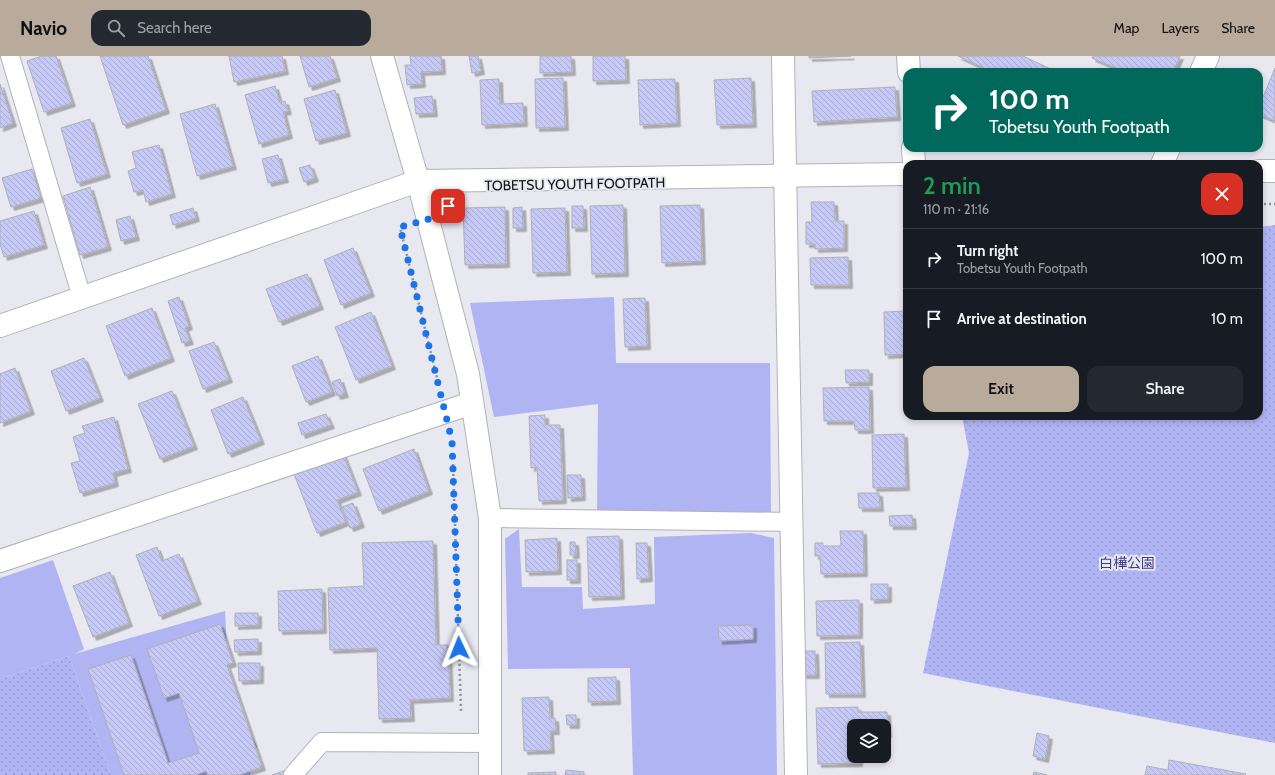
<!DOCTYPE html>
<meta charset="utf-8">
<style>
:root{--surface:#171b24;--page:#242831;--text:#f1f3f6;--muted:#9ea1a6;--line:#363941;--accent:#b9ab9b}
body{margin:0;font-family:Cabin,"Noto Sans JP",sans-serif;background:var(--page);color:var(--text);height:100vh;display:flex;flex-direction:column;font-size:15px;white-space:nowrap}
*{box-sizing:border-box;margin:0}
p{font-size:13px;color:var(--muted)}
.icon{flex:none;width:22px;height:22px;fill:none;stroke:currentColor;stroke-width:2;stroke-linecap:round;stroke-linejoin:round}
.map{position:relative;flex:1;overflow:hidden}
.panel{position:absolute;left:903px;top:104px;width:360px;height:260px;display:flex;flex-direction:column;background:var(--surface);border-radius:12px;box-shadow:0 2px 6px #0003}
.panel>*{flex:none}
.banner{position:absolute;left:903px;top:12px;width:360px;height:84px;border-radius:12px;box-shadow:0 2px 6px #0003;background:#00695c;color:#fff;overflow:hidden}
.buttons{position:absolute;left:847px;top:663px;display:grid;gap:8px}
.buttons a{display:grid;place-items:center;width:44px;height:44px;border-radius:8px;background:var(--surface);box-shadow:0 2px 6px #0003;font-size:20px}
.pin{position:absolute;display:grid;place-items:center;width:34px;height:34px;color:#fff;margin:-17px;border-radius:8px;box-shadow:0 2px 6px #0006}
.me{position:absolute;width:44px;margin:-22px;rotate:358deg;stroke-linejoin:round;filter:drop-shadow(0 0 3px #0008)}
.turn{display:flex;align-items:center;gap:14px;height:84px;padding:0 20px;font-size:18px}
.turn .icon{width:52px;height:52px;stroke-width:2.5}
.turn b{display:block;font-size:28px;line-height:34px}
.round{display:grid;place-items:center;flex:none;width:42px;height:42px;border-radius:12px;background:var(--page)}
.head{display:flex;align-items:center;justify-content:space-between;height:68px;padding:0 20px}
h1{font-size:24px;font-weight:600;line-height:30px;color:#1e9e55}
.cta{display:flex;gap:8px;margin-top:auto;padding:8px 20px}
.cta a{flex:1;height:46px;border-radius:12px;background:var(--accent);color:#111;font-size:16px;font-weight:600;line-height:46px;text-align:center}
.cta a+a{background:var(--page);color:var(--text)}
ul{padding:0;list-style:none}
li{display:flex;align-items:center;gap:12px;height:60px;padding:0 20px;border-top:1px solid var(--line)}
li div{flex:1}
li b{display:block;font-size:15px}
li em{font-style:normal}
header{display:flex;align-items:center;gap:24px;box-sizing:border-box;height:56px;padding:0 20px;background:var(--accent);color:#111}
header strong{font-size:19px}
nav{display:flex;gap:22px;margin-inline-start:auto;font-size:14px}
.search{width:280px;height:36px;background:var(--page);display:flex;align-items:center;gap:10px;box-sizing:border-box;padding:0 14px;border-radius:12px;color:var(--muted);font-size:15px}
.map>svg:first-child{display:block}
</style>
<header>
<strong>Navio</strong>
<div class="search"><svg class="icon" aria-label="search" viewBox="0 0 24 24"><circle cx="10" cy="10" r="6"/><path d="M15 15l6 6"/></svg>Search here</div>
<nav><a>Map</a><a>Layers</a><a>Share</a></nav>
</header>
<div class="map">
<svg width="1275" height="719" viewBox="0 0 1275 719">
<defs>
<pattern id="park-dots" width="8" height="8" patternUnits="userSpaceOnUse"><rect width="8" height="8" fill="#b1b4f3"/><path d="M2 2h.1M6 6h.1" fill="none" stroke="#979acf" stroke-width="1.8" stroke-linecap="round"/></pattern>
<pattern id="building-back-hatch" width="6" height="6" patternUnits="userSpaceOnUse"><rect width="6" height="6" fill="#c6c9f6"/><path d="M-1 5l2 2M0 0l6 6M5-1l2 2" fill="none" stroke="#a9acd2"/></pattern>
<filter id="shadow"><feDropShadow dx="3.5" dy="3.5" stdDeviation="0" flood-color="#0004"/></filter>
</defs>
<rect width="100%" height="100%" fill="#e7e8f0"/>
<!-- grass -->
<g fill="#b1b4f3">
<path d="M 614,241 L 616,307 L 770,307 L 771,460 L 597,456 L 598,348 L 494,361 L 470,247 Z"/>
<path d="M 519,473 L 522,531 L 582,531 L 583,553 L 655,548 L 654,481 L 751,477 L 774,482 L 777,719 L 633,719 L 630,612 L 508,613 L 505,483 Z"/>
<path d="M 53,504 L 84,593 L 74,598 L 225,555 L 229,631 L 257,690 L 250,719 L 111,719 L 69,600 L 0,623 L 0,522 Z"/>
</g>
<!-- park -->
<g fill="url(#park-dots)">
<path d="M 1275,169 L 1275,687 L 923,617 L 969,397 L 962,360 L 1259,360 L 1259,171 Z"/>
<path d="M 69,600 L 111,719 L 0,719 L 0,623 Z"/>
</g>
<!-- building -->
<g fill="url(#building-back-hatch)" stroke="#aeafb7" filter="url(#shadow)">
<path d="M 42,0 L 56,0 L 72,47 L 44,56 L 27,5 Z"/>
<path d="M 100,0 L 148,0 L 166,54 L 123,69 Z"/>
<path d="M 229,0 L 282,0 L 285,15 L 234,26 Z"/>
<path d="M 300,0 L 330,0 L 337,22 L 309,31 Z"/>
<path d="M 410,0 L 441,0 L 442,15 L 421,16 L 422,28 L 407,29 L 405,9 L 411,9 Z"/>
<path d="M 469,0 L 478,0 L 481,15 L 472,17 Z"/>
<path d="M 540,0 L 571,0 L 572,16 L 540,17 Z"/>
<path d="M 593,0 L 625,0 L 626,24 L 593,25 Z"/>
<path d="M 809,0 L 851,0 L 809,2 Z"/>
<path d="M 958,0 L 1023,0 L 1057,16 L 993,16 Z"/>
<path d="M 1093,0 L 1180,0 L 1173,16 L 1126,16 L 1092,2 Z"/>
<path d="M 1275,12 L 1275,65 L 1259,58 L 1259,51 Z"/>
<path d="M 563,22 L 565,71 L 536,72 L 535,23 Z"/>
<path d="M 751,22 L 753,68 L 717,69 L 714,24 Z"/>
<path d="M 499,23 L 500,48 L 523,47 L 524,67 L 482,69 L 480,24 Z"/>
<path d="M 675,23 L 677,67 L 640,69 L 638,24 Z"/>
<path d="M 0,28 L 13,67 L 0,72 Z"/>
<path d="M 275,30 L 280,47 L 285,45 L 288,55 L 283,56 L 289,79 L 259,88 L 245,39 Z"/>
<path d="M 895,31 L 897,61 L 814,66 L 812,35 Z"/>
<path d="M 335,34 L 347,77 L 316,85 L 304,43 Z"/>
<path d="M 432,40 L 434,57 L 416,58 L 414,42 Z"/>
<path d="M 215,48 L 233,110 L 197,120 L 180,58 Z"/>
<path d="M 90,63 L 107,118 L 77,127 L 61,72 Z"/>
<path d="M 159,89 L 172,138 L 146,146 L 143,134 L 134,136 L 128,115 L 136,112 L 132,96 Z"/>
<path d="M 278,99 L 285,123 L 268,127 L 262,103 Z"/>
<path d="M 310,109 L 315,122 L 304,126 L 299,112 Z"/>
<path d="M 32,113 L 41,142 L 11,151 L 2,122 Z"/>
<path d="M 90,131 L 108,191 L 80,199 L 63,140 Z"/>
<path d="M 811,146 L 834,146 L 835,165 L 844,165 L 844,192 L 815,193 L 815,188 L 806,188 L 806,166 L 812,166 Z"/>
<path d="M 623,149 L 625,217 L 592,218 L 590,150 Z"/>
<path d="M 700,149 L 702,205 L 662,207 L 660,150 Z"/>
<path d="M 572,150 L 583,150 L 584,172 L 572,172 Z"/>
<path d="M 505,151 L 506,208 L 465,209 L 463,152 Z"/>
<path d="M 522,151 L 523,172 L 513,172 L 513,152 Z"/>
<path d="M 193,152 L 196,162 L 173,169 L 170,159 Z"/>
<path d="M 565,152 L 567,216 L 533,217 L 531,153 Z"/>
<path d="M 34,155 L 44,189 L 4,201 L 0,188 L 0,165 Z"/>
<path d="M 130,160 L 136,181 L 121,185 L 116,164 Z"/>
<path d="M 353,192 L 371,237 L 341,249 L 324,204 Z"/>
<path d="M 848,201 L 849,229 L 811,229 L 810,202 Z"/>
<path d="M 307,218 L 320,250 L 279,266 L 266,233 Z"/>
<path d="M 179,241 L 189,270 L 185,272 L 190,285 L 182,287 L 168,245 Z"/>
<path d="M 645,242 L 647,290 L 625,291 L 623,243 Z"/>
<path d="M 152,252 L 171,302 L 125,320 L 106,270 Z"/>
<path d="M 907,255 L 907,298 L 885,299 L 884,256 Z"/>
<path d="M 371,256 L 392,310 L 356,324 L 335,271 Z"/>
<path d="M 214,286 L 229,323 L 203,333 L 189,295 Z"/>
<path d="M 318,300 L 332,336 L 306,346 L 292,310 Z"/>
<path d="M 84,302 L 100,342 L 66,355 L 51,315 Z"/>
<path d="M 15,312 L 31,355 L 0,367 L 0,318 Z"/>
<path d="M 845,314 L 869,314 L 869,326 L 846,327 Z"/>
<path d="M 340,323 L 345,338 L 337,340 L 332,326 Z"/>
<path d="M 869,331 L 870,374 L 855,374 L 854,365 L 824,365 L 823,332 Z"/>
<path d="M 172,335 L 194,390 L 160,403 L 138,348 Z"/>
<path d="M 243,341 L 261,385 L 228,398 L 211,354 Z"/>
<path d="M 326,358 L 331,369 L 302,379 L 298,367 Z"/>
<path d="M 545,359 L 545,369 L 560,369 L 563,444 L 539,445 L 537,411 L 531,412 L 529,360 Z"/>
<path d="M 114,361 L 128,413 L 113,417 L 115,427 L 80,437 L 71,407 L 80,405 L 73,381 L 85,377 L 82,370 Z"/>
<path d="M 904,378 L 906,431 L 873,432 L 872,379 Z"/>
<path d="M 414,393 L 429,435 L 379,455 L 363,413 Z"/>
<path d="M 343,398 L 358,436 L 337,444 L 346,466 L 317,477 L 294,418 Z"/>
<path d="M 567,419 L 581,419 L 582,441 L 568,442 Z"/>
<path d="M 858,437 L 879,437 L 880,452 L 859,452 Z"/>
<path d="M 353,447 L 361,468 L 350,472 L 342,451 Z"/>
<path d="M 912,459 L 913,470 L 890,470 L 889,460 Z"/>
<path d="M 840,475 L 863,475 L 864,517 L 821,518 L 820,500 L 815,500 L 815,487 L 823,487 L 823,490 L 841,490 Z"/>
<path d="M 619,480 L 621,540 L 589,541 L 587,481 Z"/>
<path d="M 557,482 L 558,515 L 526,516 L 525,484 Z"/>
<path d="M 433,485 L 436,589 L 448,589 L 450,642 L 410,644 L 411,662 L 379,663 L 377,592 L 330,594 L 328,532 L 364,530 L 362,487 Z"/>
<path d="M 570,486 L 575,486 L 576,499 L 570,499 Z"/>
<path d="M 636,487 L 647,487 L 649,522 L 637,523 Z"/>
<path d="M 157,491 L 162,505 L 179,498 L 198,545 L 159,560 L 136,499 Z"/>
<rect x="567" y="504" width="10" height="20"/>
<path d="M 110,516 L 129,567 L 93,581 L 73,530 Z"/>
<path d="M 871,528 L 888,528 L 888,543 L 871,544 Z"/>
<path d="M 322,533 L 323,574 L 279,575 L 278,535 Z"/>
<path d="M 859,544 L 859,579 L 817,580 L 816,545 Z"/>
<path d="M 235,557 L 258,557 L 258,569 L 235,570 Z"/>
<path d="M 220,568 L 233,607 L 227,609 L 262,711 L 239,719 L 208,719 L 206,715 L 195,719 L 124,719 L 88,613 L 131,599 L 168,707 L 199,697 L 179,637 L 164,642 L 147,593 Z"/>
<path d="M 753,569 L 753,583 L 719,585 L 718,570 Z"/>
<path d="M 258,583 L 258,595 L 235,596 L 234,584 Z"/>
<path d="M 860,586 L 862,638 L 826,638 L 825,587 Z"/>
<path d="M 802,595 L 815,595 L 816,619 L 803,619 Z"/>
<path d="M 238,607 L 260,607 L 260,624 L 239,625 Z"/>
<path d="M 616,621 L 617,645 L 588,646 L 588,622 Z"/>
<path d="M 549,641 L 550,662 L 555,662 L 556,675 L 550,675 L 551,694 L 524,695 L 522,642 Z"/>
<path d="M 858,651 L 858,656 L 887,656 L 888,678 L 884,678 L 884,670 L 854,670 L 854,700 L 859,700 L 859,707 L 818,708 L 816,652 Z"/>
<path d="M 566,659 L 576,659 L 576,669 L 567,669 Z"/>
<path d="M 1037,677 L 1049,680 L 1045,703 L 1033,700 Z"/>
<path d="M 1169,704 L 1246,718 L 1245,719 L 1145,719 L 1147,710 L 1168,714 Z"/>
<path d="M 295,711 L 298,719 L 272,719 Z"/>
<path d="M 566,714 L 584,716 L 584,719 L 565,719 Z"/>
<path d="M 556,716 L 556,719 L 528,719 L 528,717 Z"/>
<path d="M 1034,716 L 1047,719 L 1033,719 Z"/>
</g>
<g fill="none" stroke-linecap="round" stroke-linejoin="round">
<!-- service casing -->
<g stroke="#b1b2ba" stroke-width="20">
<g id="service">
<path d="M 10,0 L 82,242"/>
<path d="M 490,462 L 792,466"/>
<path d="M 293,719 L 322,686 L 490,687"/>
</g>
</g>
<!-- minor casing -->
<g stroke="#b1b2ba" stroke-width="24">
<g id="minor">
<path d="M 382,0 L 418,125 L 468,318 L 490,462 L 490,719"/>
<path d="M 783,0 L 796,719"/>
<path d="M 908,0 L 909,16"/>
<path d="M 1201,16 L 1208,0"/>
<path d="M 913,92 L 914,108"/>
<path d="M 1162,108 L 1169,92"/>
<path d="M 1259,115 L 1275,115"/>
<path d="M 0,270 L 418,125 L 907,118"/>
<path d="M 0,505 L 472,347"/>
</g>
</g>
<!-- path -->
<g stroke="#8f8f95" stroke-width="2.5" stroke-dasharray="2 3" stroke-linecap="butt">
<path d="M 1259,148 L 1275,148"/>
<path d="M 402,170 L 400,171 L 439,330"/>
<path d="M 453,408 L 461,655"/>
</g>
<!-- service -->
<use href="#service" stroke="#fff" stroke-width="18"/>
<!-- minor -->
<use href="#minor" stroke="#fff" stroke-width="22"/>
</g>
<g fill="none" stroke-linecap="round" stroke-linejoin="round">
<!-- route -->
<path stroke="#1a73e8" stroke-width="7" stroke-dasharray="0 12.6" d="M 448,150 L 440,160 L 400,171 L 452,385 L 459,592"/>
</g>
<g text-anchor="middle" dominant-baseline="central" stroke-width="4" stroke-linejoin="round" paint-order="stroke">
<!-- street labels -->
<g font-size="14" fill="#121215" stroke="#e7e8f0">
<text transform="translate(575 128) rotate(-1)">TOBETSU YOUTH FOOTPATH</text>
</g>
<!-- park labels -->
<g font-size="14" fill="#413b8f" stroke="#e7e8f0">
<text x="1127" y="507">白樺公園</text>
</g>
</g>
</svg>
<div class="buttons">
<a><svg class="icon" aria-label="layers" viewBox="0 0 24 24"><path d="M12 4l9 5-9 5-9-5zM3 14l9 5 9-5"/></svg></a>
</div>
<div class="pin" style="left:448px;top:150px;background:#d93025"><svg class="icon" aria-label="arrive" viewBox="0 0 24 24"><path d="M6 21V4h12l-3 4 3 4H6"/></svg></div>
<svg class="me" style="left:459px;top:592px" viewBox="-20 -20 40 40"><path d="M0-17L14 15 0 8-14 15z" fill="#1a73e8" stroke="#fff" stroke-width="4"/></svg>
<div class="banner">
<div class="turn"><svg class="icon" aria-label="right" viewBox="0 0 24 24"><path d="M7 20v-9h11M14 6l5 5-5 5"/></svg><div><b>100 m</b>Tobetsu Youth Footpath</div></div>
</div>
<section class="panel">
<div class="head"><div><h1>2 min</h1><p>110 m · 21:16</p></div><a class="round" style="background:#d93025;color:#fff"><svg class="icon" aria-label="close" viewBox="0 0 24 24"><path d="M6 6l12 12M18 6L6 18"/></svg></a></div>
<ul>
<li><svg class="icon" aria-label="right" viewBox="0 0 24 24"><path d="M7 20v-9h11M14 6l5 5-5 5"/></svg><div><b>Turn right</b><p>Tobetsu Youth Footpath</p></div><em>100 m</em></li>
<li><svg class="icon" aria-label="arrive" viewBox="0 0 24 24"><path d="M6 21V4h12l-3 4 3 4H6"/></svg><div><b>Arrive at destination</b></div><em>10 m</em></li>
</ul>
<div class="cta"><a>Exit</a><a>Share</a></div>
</section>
</div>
